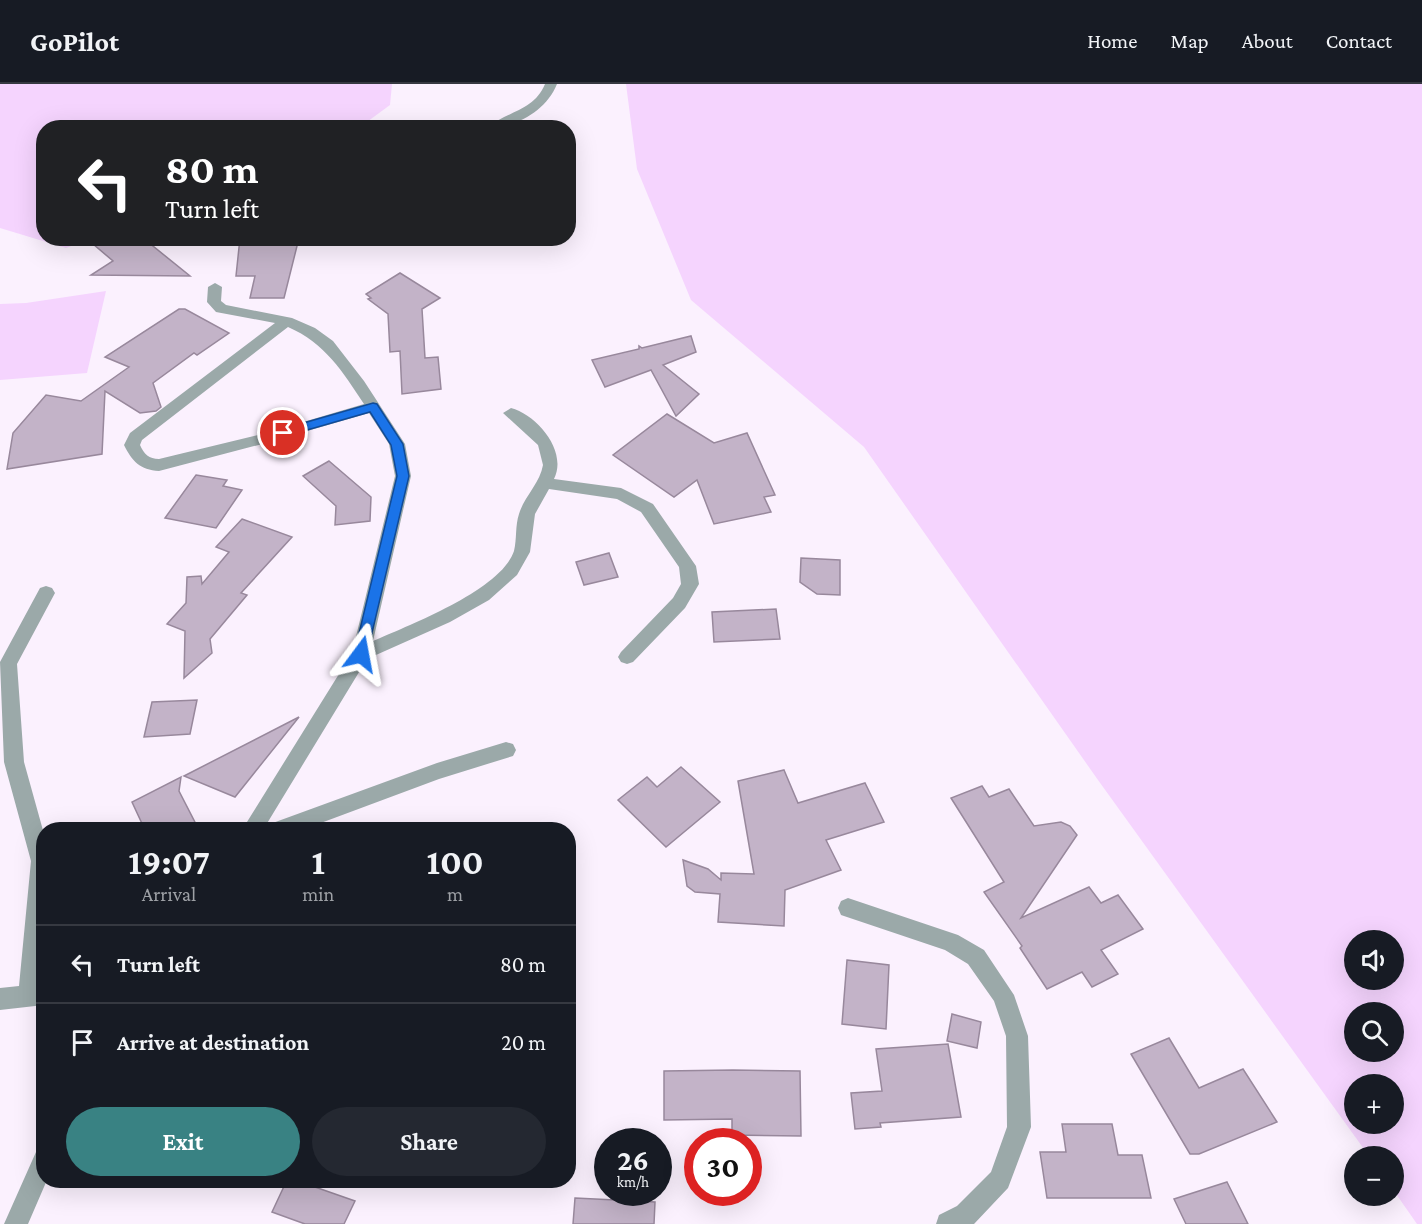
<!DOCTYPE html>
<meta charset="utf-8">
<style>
:root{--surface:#171b24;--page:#242831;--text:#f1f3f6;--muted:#9ea1a6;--line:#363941;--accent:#398283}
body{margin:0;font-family:"Crimson Pro",serif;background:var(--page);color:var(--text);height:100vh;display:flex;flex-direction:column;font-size:22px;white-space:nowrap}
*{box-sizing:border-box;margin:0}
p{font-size:20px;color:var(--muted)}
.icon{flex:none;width:33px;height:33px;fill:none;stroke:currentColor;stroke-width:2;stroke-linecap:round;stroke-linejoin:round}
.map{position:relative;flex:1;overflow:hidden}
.details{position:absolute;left:36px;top:738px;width:540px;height:366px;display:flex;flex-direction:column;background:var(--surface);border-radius:24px;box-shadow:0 6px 24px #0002}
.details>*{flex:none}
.top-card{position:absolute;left:36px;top:36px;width:540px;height:126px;border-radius:24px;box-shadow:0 6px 24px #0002;background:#202124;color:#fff;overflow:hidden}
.fabs{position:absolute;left:1344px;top:846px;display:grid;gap:12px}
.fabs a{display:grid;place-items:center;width:60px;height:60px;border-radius:50%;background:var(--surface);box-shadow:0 6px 24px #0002;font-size:30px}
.speed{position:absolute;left:594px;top:1044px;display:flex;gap:12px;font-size:30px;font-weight:700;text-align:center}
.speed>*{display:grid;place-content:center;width:78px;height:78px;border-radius:50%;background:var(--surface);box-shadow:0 6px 24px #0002;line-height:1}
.speed small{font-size:15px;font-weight:400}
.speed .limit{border:9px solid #d22;background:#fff;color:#111}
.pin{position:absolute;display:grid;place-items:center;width:51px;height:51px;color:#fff;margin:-26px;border:3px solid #fff;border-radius:50%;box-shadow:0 2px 6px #0007}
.me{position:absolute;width:66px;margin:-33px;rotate:13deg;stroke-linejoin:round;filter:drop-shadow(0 0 4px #0008)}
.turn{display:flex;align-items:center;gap:21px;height:126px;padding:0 30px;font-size:27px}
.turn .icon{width:78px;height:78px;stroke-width:2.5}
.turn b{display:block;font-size:42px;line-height:51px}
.eta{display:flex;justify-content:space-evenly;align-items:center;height:102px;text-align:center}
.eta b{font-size:36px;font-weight:700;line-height:42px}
.action{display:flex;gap:12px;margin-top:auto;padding:12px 30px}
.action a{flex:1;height:69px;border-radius:36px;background:var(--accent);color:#fff;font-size:24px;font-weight:700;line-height:69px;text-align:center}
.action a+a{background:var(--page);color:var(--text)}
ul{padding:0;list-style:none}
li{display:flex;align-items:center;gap:18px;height:78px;padding:0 30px;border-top:2px solid var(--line)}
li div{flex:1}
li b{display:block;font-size:22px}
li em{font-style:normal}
header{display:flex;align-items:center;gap:36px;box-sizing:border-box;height:84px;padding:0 30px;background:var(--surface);border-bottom:2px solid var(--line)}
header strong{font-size:28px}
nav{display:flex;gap:33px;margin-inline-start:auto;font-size:21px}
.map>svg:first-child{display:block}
</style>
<header>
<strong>GoPilot</strong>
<nav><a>Home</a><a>Map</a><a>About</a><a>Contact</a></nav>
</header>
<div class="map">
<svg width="1422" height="1140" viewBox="0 0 1422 1140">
<rect width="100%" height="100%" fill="#fbf1fe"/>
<!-- green -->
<g fill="#f5d4fe" fill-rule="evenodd">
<path d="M 0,0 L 392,0 L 390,21 L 360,43 L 44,44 L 44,154 L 90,155 L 66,164 L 0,144 Z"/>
<path d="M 626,0 L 1422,0 L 1422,1140 L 1417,1140 L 1394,1107 L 1394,1072 L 1369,1072 L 1098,696 L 864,363 L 691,216 L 637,85 ZM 1354,856 L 1394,856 L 1394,896 L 1354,896 ZM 1354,928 L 1394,928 L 1394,968 L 1354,968 ZM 1354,1000 L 1394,1000 L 1394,1040 L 1354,1040 Z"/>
<path d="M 106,207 L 87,289 L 0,296 L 0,220 L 26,219 Z"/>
</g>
<!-- building -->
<g fill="#c3b3c8" stroke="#98889c" stroke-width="1.5">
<path d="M 86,154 L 143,154 L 190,192 L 91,191 L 113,177 Z"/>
<path d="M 240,154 L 299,154 L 284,214 L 250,214 L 255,192 L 236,192 Z"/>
<path d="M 400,189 L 440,214 L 422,225 L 425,274 L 438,273 L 441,305 L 402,310 L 400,267 L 390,268 L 388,230 L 368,215 L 371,214 L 366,210 Z"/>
<path d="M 179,225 L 185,225 L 229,249 L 197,271 L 194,269 L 153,299 L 161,323 L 156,327 L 140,329 L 105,307 L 102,370 L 7,385 L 13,349 L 46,311 L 81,317 L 129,283 L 105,273 Z"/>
<path d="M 691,252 L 696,268 L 663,281 L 699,310 L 676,332 L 651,286 L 605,303 L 592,276 L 639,265 L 639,262 L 642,264 Z"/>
<path d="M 667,330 L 714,359 L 747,349 L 775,411 L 764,413 L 771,428 L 714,440 L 697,396 L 674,413 L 613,371 Z"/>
<path d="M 329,377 L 371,413 L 370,437 L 335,441 L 336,422 L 303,392 Z"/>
<path d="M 196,391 L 227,396 L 223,402 L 242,406 L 216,444 L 165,434 Z"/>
<path d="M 242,435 L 292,453 L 241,509 L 247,511 L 210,555 L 212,569 L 184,594 L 185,547 L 167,540 L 186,519 L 187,493 L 201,492 L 202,500 L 229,468 L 216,463 Z"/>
<path d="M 609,469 L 618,493 L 584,501 L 576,478 Z"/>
<path d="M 801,474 L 840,476 L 840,511 L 817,510 L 800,498 Z"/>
<path d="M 776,525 L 780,555 L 714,558 L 712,528 Z"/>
<path d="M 197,616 L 190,650 L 144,653 L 152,618 Z"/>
<path d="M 299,633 L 235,713 L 184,692 Z"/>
<path d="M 681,683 L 720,718 L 666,763 L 618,716 L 647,693 L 657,703 Z"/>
<path d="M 784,686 L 798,719 L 865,699 L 884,738 L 826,756 L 841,786 L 785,806 L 784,842 L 718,838 L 720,810 L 695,808 L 687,802 L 683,776 L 708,785 L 721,796 L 721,789 L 754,790 L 738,697 Z"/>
<path d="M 181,693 L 179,707 L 199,746 L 145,746 L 132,718 Z"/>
<path d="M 982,702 L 989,713 L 1009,705 L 1034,742 L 1061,738 L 1070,742 L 1077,751 L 1021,834 L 1089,803 L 1101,819 L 1118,811 L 1143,845 L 1101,866 L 1118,890 L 1092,903 L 1082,888 L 1047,905 L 1020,864 L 1022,862 L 984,808 L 1004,798 L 951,714 Z"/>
<path d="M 847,876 L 889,881 L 886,945 L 842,940 Z"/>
<path d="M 952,930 L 981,938 L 977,964 L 947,957 Z"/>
<path d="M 1169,954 L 1199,1004 L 1243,985 L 1277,1038 L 1199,1070 L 1190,1070 L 1131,970 Z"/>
<path d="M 948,960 L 961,1033 L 880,1039 L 881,1043 L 855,1045 L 851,1009 L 882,1007 L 876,965 Z"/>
<path d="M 733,986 L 800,987 L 801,1052 L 732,1051 L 732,1035 L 664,1036 L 664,987 Z"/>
<path d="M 1062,1040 L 1112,1040 L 1118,1071 L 1142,1071 L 1151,1114 L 1047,1114 L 1040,1068 L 1066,1068 Z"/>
<path d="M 287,1096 L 295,1096 L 355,1117 L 344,1140 L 305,1140 L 272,1128 Z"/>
<path d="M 1227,1098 L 1248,1140 L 1186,1140 L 1174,1115 Z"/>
<path d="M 575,1114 L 655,1118 L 654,1140 L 573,1140 Z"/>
</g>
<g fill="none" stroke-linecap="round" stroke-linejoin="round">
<!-- minor -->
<g fill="#9ba9a9" fill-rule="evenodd">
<path d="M 545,0 L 557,0 C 546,27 516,44 487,44 C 507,27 534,27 545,0 Z"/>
<path d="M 215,199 L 222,203 L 221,217 L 226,221 L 292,234 L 315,244 L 333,257 L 364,297 L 405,360 L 411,392 L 373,557 C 409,541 501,506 514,467 C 517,455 515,442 519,430 C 524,413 540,399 543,381 L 538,361 L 503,329 L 511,324 C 537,331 568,367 554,395 L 621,404 L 653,420 L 696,482 L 699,500 L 685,524 L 633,578 L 627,580 L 621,578 L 618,573 L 621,568 L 673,514 L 681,500 L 679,483 L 641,428 L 617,415 L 549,405 L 535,430 L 530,468 L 517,491 L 489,516 L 450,538 L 367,575 L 263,746 L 242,746 L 352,569 L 395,392 L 389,360 L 369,329 L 266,359 L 159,387 C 140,386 132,377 124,361 L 130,349 L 275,239 L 216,228 L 207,218 L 208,203 ZM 288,243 C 325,259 343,288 364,320 L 266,349 L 159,375 C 149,375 144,370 140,361 L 142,356 Z"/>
<path d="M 46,502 L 52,504 L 55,509 L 17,580 L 24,678 L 44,750 L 44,868 L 41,900 L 44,900 L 44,921 L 0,926 L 0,904 L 19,902 L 31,777 L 4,678 L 0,578 L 40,504 Z"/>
<path d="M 506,658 L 513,660 L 516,666 L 513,672 L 439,695 L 302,746 L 267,746 L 270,740 L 437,679 Z"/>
<path d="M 848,814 L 958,851 L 984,866 L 1014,911 L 1028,952 L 1031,1043 L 1008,1104 L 974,1140 L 936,1140 L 939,1131 L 957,1122 L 991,1088 L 1007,1043 L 1006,952 L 994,917 L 968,880 L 945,866 L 841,831 L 838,824 L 841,817 Z"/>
<path d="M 44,1064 L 44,1096 L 47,1096 L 28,1140 L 4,1140 L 36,1068 Z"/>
</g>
</g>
<!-- route -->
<path fill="#1a73e8" stroke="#114b97" stroke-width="1.5" d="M 373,319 L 377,320 L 403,360 L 409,392 L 367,570 L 361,576 L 354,570 L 397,392 L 391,361 L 370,328 L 283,353 L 277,349 L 279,346 Z"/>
</svg>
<div class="fabs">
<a><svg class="icon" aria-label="sound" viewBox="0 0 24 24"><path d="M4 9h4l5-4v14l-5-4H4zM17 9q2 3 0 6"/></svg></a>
<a><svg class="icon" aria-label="search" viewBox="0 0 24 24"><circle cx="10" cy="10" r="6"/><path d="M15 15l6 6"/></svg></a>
<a>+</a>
<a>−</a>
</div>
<div class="speed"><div>26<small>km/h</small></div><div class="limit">30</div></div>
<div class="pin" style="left:283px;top:349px;background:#d93025"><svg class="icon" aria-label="arrive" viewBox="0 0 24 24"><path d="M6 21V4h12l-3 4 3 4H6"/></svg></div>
<svg class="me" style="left:361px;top:570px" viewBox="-20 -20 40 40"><path d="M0-17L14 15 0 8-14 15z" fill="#1a73e8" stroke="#fff" stroke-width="4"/></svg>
<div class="top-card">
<div class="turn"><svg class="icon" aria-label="left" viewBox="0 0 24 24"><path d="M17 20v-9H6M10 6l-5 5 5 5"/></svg><div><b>80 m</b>Turn left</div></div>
</div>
<section class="details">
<div class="eta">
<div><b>19:07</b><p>Arrival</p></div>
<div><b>1</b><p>min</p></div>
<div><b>100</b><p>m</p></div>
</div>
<ul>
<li><svg class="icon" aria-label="left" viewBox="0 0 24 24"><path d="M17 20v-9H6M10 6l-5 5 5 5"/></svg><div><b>Turn left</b></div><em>80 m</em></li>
<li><svg class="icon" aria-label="arrive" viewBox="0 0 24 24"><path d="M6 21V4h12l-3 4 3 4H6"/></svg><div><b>Arrive at destination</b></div><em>20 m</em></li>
</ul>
<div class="action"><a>Exit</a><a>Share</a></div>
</section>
</div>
